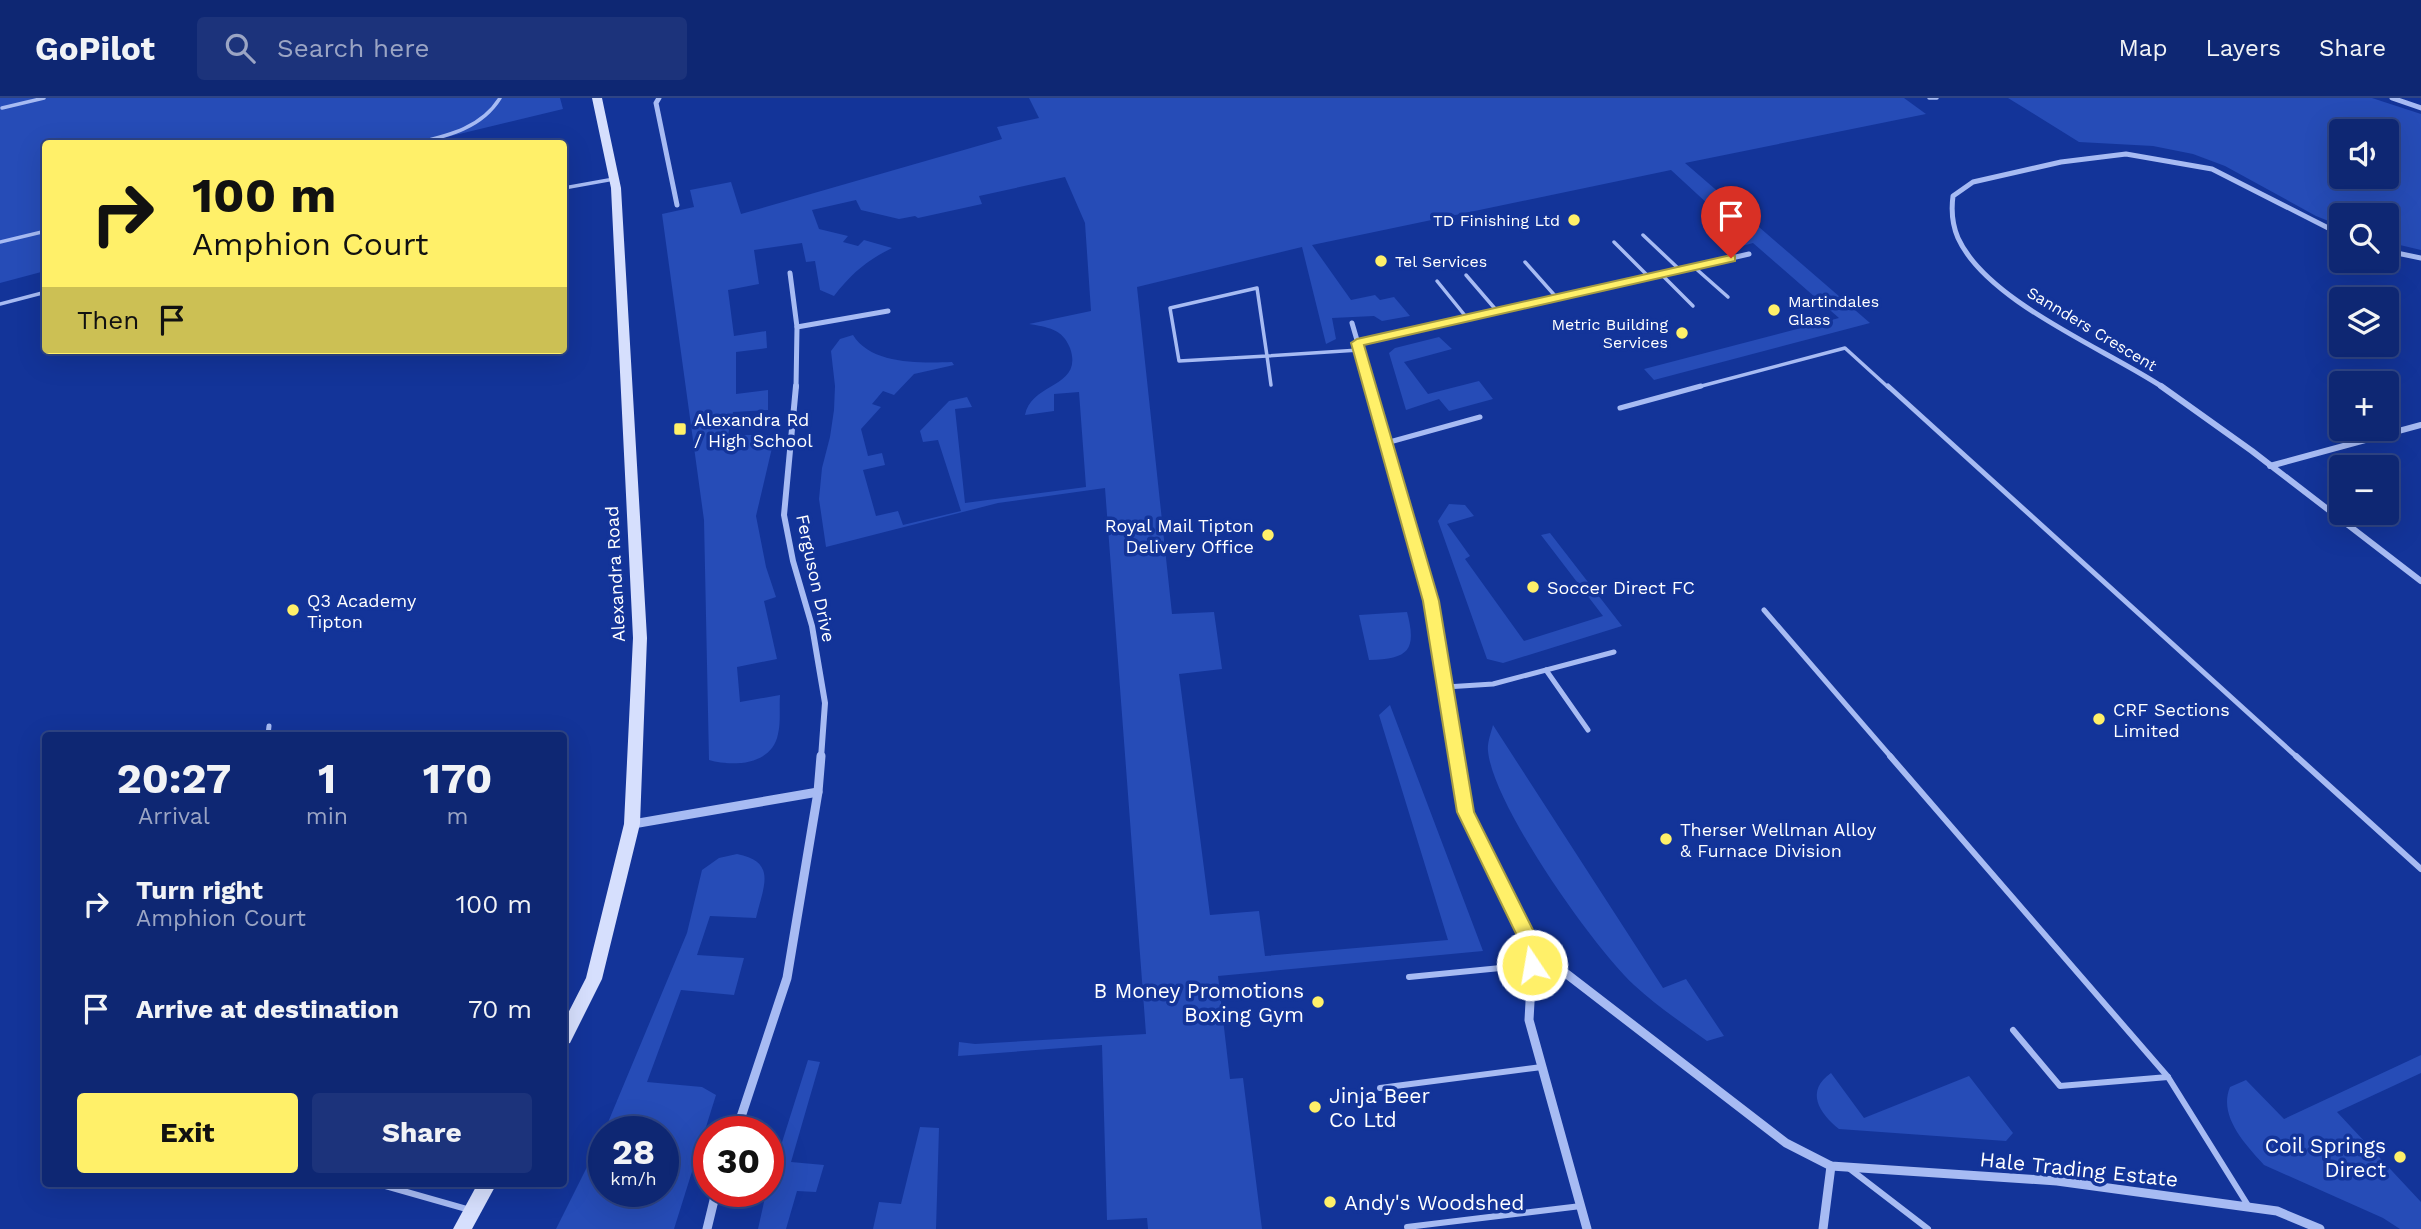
<!DOCTYPE html>
<meta charset="utf-8">
<style>
:root{--surface:#0e2773;--page:#1c337b;--text:#f1f3f6;--muted:#9ba5c4;--line:#2e4485;--accent:#fff069}
body{margin:0;font-family:"Work Sans",sans-serif;background:var(--page);color:var(--text);height:100vh;display:flex;flex-direction:column;font-size:26px;white-space:nowrap}
*{box-sizing:border-box;margin:0}
p{font-size:23px;color:var(--muted)}
.icon{flex:none;width:38px;height:38px;fill:none;stroke:currentColor;stroke-width:2;stroke-linecap:round;stroke-linejoin:round}
.map{position:relative;flex:1;overflow:hidden}
.side{position:absolute;left:42px;top:634px;width:525px;height:455px;display:flex;flex-direction:column;background:var(--surface);border-radius:7px;box-shadow:0 7px 28px #0002,0 0 0 2px var(--line)}
.side>*{flex:none}
.banner{position:absolute;left:42px;top:42px;width:525px;height:214px;border-radius:7px;box-shadow:0 7px 28px #0002,0 0 0 2px var(--line);background:#fff069;color:#111;overflow:hidden}
.buttons{position:absolute;left:2329px;top:21px;display:grid;gap:14px}
.buttons a{display:grid;place-items:center;width:70px;height:70px;border-radius:7px;background:var(--surface);box-shadow:0 7px 28px #0002,0 0 0 2px var(--line);font-size:35px}
.speed{position:absolute;left:588px;top:1018px;display:flex;gap:14px;font-size:35px;font-weight:700;text-align:center}
.speed>*{display:grid;place-content:center;width:91px;height:91px;border-radius:50%;background:var(--surface);box-shadow:0 7px 28px #0002,0 0 0 2px var(--line);line-height:1}
.speed small{font-size:18px;font-weight:400}
.speed .limit{border:10px solid #d22;background:#fff;color:#111}
.pin{position:absolute;display:grid;place-items:center;width:60px;height:60px;color:#fff;margin:-72px -30px;border-radius:50% 50% 50% 0;rotate:-45deg;box-shadow:0 0 7px #0007}
.pin .icon{rotate:45deg}
.me{position:absolute;width:77px;margin:-38px;rotate:348deg;stroke-linejoin:round;filter:drop-shadow(0 0 5px #0008)}
.turn{display:flex;align-items:center;gap:24px;height:147px;padding:0 35px;font-size:32px}
.turn .icon{width:91px;height:91px;stroke-width:2.5}
.turn b{display:block;font-size:49px;line-height:60px}
.then{display:flex;align-items:center;height:66px;padding:0 35px;background:#0003;gap:14px;font-size:26px}
.eta{display:flex;justify-content:space-evenly;align-items:center;height:119px;text-align:center}
.eta b{font-size:42px;font-weight:700;line-height:49px}
.action{display:flex;gap:14px;margin-top:auto;padding:14px 35px}
.action a{flex:1;height:80px;border-radius:7px;background:var(--accent);color:#111;font-size:28px;font-weight:700;line-height:80px;text-align:center}
.action a+a{background:var(--page);color:var(--text)}
ul{padding:0;list-style:none}
li{display:flex;align-items:center;gap:21px;height:105px;padding:0 35px}
li div{flex:1}
li b{display:block;font-size:26px}
li em{font-style:normal}
header{display:flex;align-items:center;gap:42px;box-sizing:border-box;height:98px;padding:0 35px;background:var(--surface);border-bottom:2px solid var(--line)}
header strong{font-size:33px}
nav{display:flex;gap:38px;margin-inline-start:auto;font-size:24px}
.search{width:490px;height:63px;background:var(--page);display:flex;align-items:center;gap:18px;box-sizing:border-box;padding:0 24px;border-radius:7px;color:var(--muted);font-size:26px}
.map>svg:first-child{display:block}
</style>
<header>
<strong>GoPilot</strong>
<div class="search"><svg class="icon" aria-label="search" viewBox="0 0 24 24"><circle cx="10" cy="10" r="6"/><path d="M15 15l6 6"/></svg>Search here</div>
<nav><a>Map</a><a>Layers</a><a>Share</a></nav>
</header>
<div class="map">
<svg width="2421" height="1131" viewBox="0 0 2421 1131">
<rect width="100%" height="100%" fill="#133499"/>
<!-- green -->
<g fill="#264cb7" fill-rule="evenodd">
<path d="M 0,0 L 560,0 L 563,11 L 422,45 L 46,46 L 45,173 L 0,185 Z"/>
<path d="M 1029,0 L 1904,0 L 1926,16 L 1685,65 L 1870,225 L 1654,282 L 1644,271 L 1839,220 L 1753,145 L 1731,151 L 1701,125 L 1722,119 L 1671,72 L 1312,147 L 1351,202 L 1375,197 L 1380,202 L 1394,199 L 1410,218 L 1382,223 L 1374,218 L 1332,220 L 1336,241 L 1326,246 L 1302,149 L 1137,189 L 1172,516 L 1214,514 L 1222,571 L 1179,576 L 1210,817 L 1259,813 L 1265,858 L 1448,842 L 1379,617 L 1390,607 L 1483,853 L 1218,878 L 1230,981 L 1243,980 L 1262,1131 L 1148,1131 L 1147,1120 L 1107,1122 L 1102,947 L 958,958 L 959,944 L 975,946 L 1146,936 L 1105,390 L 998,405 L 826,449 L 819,401 L 822,370 L 830,339 L 834,312 L 835,288 L 831,253 L 840,241 L 853,237 C 871,267 922,265 952,264 L 954,267 L 914,276 L 894,297 L 883,293 L 872,306 L 881,309 L 861,331 L 868,358 L 882,355 L 885,367 L 863,372 L 876,418 L 898,413 L 903,427 L 961,413 L 938,342 L 923,344 L 920,333 L 949,303 L 967,299 L 972,309 L 955,311 L 965,405 L 1086,389 L 1079,294 L 1054,296 L 1054,313 L 1025,317 C 1031,284 1084,290 1070,250 C 1063,231 1047,229 1029,226 L 1091,213 L 1085,125 L 1065,79 L 979,98 L 982,106 L 918,120 L 915,118 L 899,121 L 861,112 L 856,102 L 812,112 L 819,131 L 848,138 L 843,144 L 858,148 L 864,142 L 892,150 C 867,162 851,176 834,198 L 820,192 L 815,163 L 806,164 L 802,145 L 754,152 L 759,186 L 728,192 L 734,238 L 766,233 L 767,250 L 736,254 L 736,296 L 768,292 L 768,312 L 733,314 L 728,337 L 775,337 L 756,418 L 766,469 L 776,499 L 764,503 L 777,561 L 737,569 L 740,604 L 780,597 C 779,609 781,624 778,636 C 772,667 734,669 709,662 L 704,422 L 662,116 L 694,109 L 690,92 L 731,84 L 741,116 L 1002,41 L 997,29 L 1039,20 Z"/>
<path d="M 2008,0 L 2372,0 L 2421,16 L 2421,152 L 2387,144 L 2387,117 L 2342,117 L 2341,128 L 2316,118 L 2225,68 L 2193,56 L 2153,48 L 2079,44 ZM 2342,33 L 2387,33 L 2387,79 L 2342,79 Z"/>
<path d="M 1439,239 L 1452,251 L 1404,264 L 1428,296 L 1479,283 L 1493,301 L 1449,313 L 1439,301 L 1406,312 L 1389,255 L 1395,250 Z"/>
<path d="M 1449,406 L 1465,407 L 1474,418 L 1447,426 L 1470,458 L 1465,461 L 1524,543 L 1603,518 L 1541,437 L 1550,435 L 1622,528 L 1503,565 L 1487,561 L 1438,423 Z"/>
<path d="M 1407,514 C 1417,552 1409,561 1369,562 L 1359,517 Z"/>
<path d="M 1493,627 L 1663,890 L 1686,881 L 1724,938 L 1707,943 C 1682,925 1657,908 1634,887 C 1593,849 1493,707 1488,653 C 1487,645 1491,635 1493,627 Z"/>
<path d="M 737,756 C 778,764 763,789 756,820 L 710,818 L 697,857 L 744,860 L 734,897 L 681,892 L 647,984 L 702,989 L 716,997 L 674,1131 L 556,1131 L 604,1035 L 604,1094 L 663,1094 L 663,1034 L 604,1034 L 687,835 L 702,772 L 719,760 Z"/>
<path d="M 2421,957 L 2421,975 L 2337,1014 L 2421,1104 L 2421,1131 L 2400,1131 L 2383,1120 L 2264,1067 C 2245,1046 2218,1018 2230,989 L 2246,982 L 2284,1021 Z"/>
<path d="M 808,962 L 820,964 L 791,1064 L 824,1067 L 816,1094 L 797,1093 L 786,1131 L 758,1131 L 766,1095 Z"/>
<path d="M 1831,975 L 1864,1020 L 1969,978 L 2013,1035 L 2006,1043 L 1839,1031 C 1819,1015 1805,993 1831,975 Z"/>
<path d="M 920,1029 L 939,1030 L 936,1131 L 873,1131 L 879,1104 L 901,1106 Z"/>
</g>
<g fill="none" stroke-linecap="round" stroke-linejoin="round">
<!-- service-far2 -->
<g stroke="#a7bbf3" stroke-width="3.5">
<path d="M 1929,0 L 1937,0"/>
<path d="M 2,10 L 44,0"/>
<path d="M 413,46 C 446,38 481,31 500,0"/>
<path d="M 564,90 L 614,81"/>
<path d="M 1643,137 L 1680,172"/>
<path d="M 0,144 L 46,133"/>
<path d="M 1614,144 L 1649,179"/>
<path d="M 1525,164 L 1557,200"/>
<path d="M 1694,169 L 1728,199"/>
<path d="M 1661,176 L 1693,208"/>
<path d="M 1466,177 L 1497,213"/>
<path d="M 1437,183 L 1467,220"/>
<path d="M 1257,190 L 1267,258 L 1179,263 L 1170,210 Z"/>
<path d="M 0,206 L 46,194"/>
<path d="M 1267,258 L 1271,287"/>
<path d="M 1267,258 L 1359,252"/>
<path d="M 1694,290 L 1845,250 L 1889,290"/>
</g>
<!-- service-far1 -->
<g stroke="#a7bbf3" stroke-width="5">
<path d="M 1888,288 L 2298,660"/>
<path d="M 1620,310 L 1701,288"/>
<path d="M 1386,345 L 1480,319"/>
<path d="M 1764,512 L 1892,660"/>
<path d="M 1546,572 L 1588,632"/>
<path d="M 1446,589 L 1493,586 L 1614,554"/>
<path d="M 268,637 L 269,628"/>
</g>
<!-- service -->
<g stroke="#a7bbf3" stroke-width="6">
<path d="M 1890,658 L 2168,979 L 2249,1109"/>
<path d="M 2296,658 L 2421,771"/>
<path d="M 1409,879 L 1532,867"/>
<path d="M 2013,932 L 2060,988 L 2168,979"/>
<path d="M 1380,990 L 1542,969"/>
<path d="M 1850,1071 L 1928,1131"/>
<path d="M 375,1085 L 470,1112"/>
<path d="M 1407,1129 L 1581,1108"/>
</g>
<!-- minor-far2 -->
<g stroke="#a7bbf3" stroke-width="5">
<path d="M 659,0 L 656,5 L 677,107"/>
<path d="M 2392,0 L 2421,10"/>
<path d="M 2387,153 L 2421,160"/>
<path d="M 790,175 L 797,229 L 796,290"/>
<path d="M 1352,225 L 1371,290"/>
<path d="M 797,229 L 888,213"/>
<path d="M 1357,245 L 1749,156"/>
<path d="M 2164,290 C 2106,251 1987,204 1958,140 C 1952,126 1951,113 1953,98 L 1973,84 L 2061,64 L 2126,56 L 2212,71 L 2342,137"/>
</g>
<!-- minor-far1 -->
<g stroke="#a7bbf3" stroke-width="6">
<path d="M 796,288 L 784,417 L 793,463 L 812,528 L 825,605 L 821,660"/>
<path d="M 1370,288 L 1431,503 L 1456,660"/>
<path d="M 2161,288 L 2252,353 L 2421,483"/>
<path d="M 2270,368 L 2421,327"/>
</g>
<!-- minor -->
<g stroke="#a7bbf3" stroke-width="9">
<path d="M 1456,658 L 1465,714 L 1533,850 L 1786,1045 L 1831,1068 L 2057,1083 L 2277,1113 L 2320,1131"/>
<path d="M 633,726 L 818,694"/>
<path d="M 1533,850 L 1529,922 L 1587,1131"/>
<path d="M 736,1034 L 787,880 L 818,694 L 821,658"/>
<path d="M 707,1131 L 716,1094"/>
<path d="M 1823,1131 L 1831,1068"/>
</g>
<!-- secondary -->
<g fill="#d6dffd" fill-rule="evenodd">
<path d="M 592,0 L 602,0 L 621,90 L 647,540 L 640,726 L 602,881 L 570,945 L 564,947 L 564,923 L 586,880 L 624,726 L 633,540 L 611,90 Z"/>
<path d="M 478,1085 L 497,1085 L 472,1131 L 453,1131 Z"/>
</g>
</g>
<!-- route -->
<path fill="#fff069" stroke="#a69c44" stroke-width="2" d="M 1731,157 L 1735,158 L 1735,163 L 1364,247 L 1439,503 L 1474,714 L 1542,850 L 1538,873 L 1532,875 L 1525,873 L 1522,867 L 1523,850 L 1457,714 L 1423,503 L 1351,245 L 1357,241 Z"/>
<!-- markers -->
<g fill="#fff069" stroke="#133499" stroke-width="2.5">
<circle cx="1574" cy="122" r="7"/>
<circle cx="1381" cy="163" r="7"/>
<circle cx="1774" cy="212" r="7"/>
<circle cx="1682" cy="235" r="7"/>
<rect x="673" y="324" width="14" height="14" rx="3.5"/>
<circle cx="1268" cy="437" r="7"/>
<circle cx="1533" cy="489" r="7"/>
<circle cx="293" cy="512" r="7"/>
<circle cx="2099" cy="621" r="7"/>
<circle cx="1666" cy="741" r="7"/>
<circle cx="1318" cy="904" r="7"/>
<circle cx="1315" cy="1009" r="7"/>
<circle cx="2400" cy="1059" r="7"/>
<circle cx="1330" cy="1104" r="7"/>
</g>
<g text-anchor="middle" dominant-baseline="central" stroke-width="7" stroke-linejoin="round" paint-order="stroke">
<!-- far-poi labels -->
<g font-size="16" fill="#fff" stroke="#133499" text-anchor="end">
<text x="1560" y="122">TD Finishing Ltd</text>
<text x="1395" y="163" text-anchor="start">Tel Services</text>
<text x="1788" y="203" text-anchor="start">Martindales<tspan x="1788" dy="18">Glass</tspan></text>
<text x="1668" y="226">Metric Building<tspan x="1668" dy="18">Services</tspan></text>
</g>
<!-- far-street labels -->
<g font-size="16" fill="#fff" stroke="#133499">
<text transform="translate(2092 231) rotate(31)">Sannders Crescent</text>
</g>
<!-- poi labels -->
<g font-size="18" fill="#fff" stroke="#133499" text-anchor="start">
<text x="694" y="321">Alexandra Rd<tspan x="694" dy="21">/ High School</tspan></text>
<text x="1254" y="427" text-anchor="end">Royal Mail Tipton<tspan x="1254" dy="21">Delivery Office</tspan></text>
<text x="1547" y="489">Soccer Direct FC</text>
<text x="307" y="502">Q3 Academy<tspan x="307" dy="21">Tipton</tspan></text>
<text x="2113" y="611">CRF Sections<tspan x="2113" dy="21">Limited</tspan></text>
<text x="1680" y="731">Therser Wellman Alloy<tspan x="1680" dy="21">&amp; Furnace Division</tspan></text>
</g>
<!-- street labels -->
<g font-size="18" fill="#fff" stroke="#133499">
<text transform="translate(615 476) rotate(-93)">Alexandra Road</text>
<text transform="translate(816 480) rotate(78)">Ferguson Drive</text>
</g>
<!-- near-poi labels -->
<g font-size="21" fill="#fff" stroke="#133499" text-anchor="end">
<text x="1304" y="892">B Money Promotions<tspan x="1304" dy="24">Boxing Gym</tspan></text>
<text x="1329" y="997" text-anchor="start">Jinja Beer<tspan x="1329" dy="24">Co Ltd</tspan></text>
<text x="2386" y="1047">Coil Springs<tspan x="2386" dy="24">Direct</tspan></text>
<text x="1344" y="1104" text-anchor="start">Andy's Woodshed</text>
</g>
<!-- near-street labels -->
<g font-size="21" fill="#fff" stroke="#133499">
<text transform="translate(2079 1071) rotate(6)">Hale Trading Estate</text>
</g>
</g>
</svg>
<div class="buttons">
<a><svg class="icon" aria-label="sound" viewBox="0 0 24 24"><path d="M4 9h4l5-4v14l-5-4H4zM17 9q2 3 0 6"/></svg></a>
<a><svg class="icon" aria-label="search" viewBox="0 0 24 24"><circle cx="10" cy="10" r="6"/><path d="M15 15l6 6"/></svg></a>
<a><svg class="icon" aria-label="layers" viewBox="0 0 24 24"><path d="M12 4l9 5-9 5-9-5zM3 14l9 5 9-5"/></svg></a>
<a>+</a>
<a>−</a>
</div>
<div class="speed"><div>28<small>km/h</small></div><div class="limit">30</div></div>
<div class="pin" style="left:1731px;top:160px;background:#d93025"><svg class="icon" aria-label="arrive" viewBox="0 0 24 24"><path d="M6 21V4h12l-3 4 3 4H6"/></svg></div>
<svg class="me" style="left:1532px;top:867px" viewBox="-20 -20 40 40"><circle r="17" fill="#fff069" stroke="#fff" stroke-width="3"/><path d="M0-11L8 9 0 5-8 9z" fill="#fff"/></svg>
<div class="banner">
<div class="turn"><svg class="icon" aria-label="right" viewBox="0 0 24 24"><path d="M7 20v-9h11M14 6l5 5-5 5"/></svg><div><b>100 m</b>Amphion Court</div></div>
<div class="then">Then<svg class="icon" aria-label="arrive" viewBox="0 0 24 24"><path d="M6 21V4h12l-3 4 3 4H6"/></svg></div>
</div>
<section class="side">
<div class="eta">
<div><b>20:27</b><p>Arrival</p></div>
<div><b>1</b><p>min</p></div>
<div><b>170</b><p>m</p></div>
</div>
<ul>
<li><svg class="icon" aria-label="right" viewBox="0 0 24 24"><path d="M7 20v-9h11M14 6l5 5-5 5"/></svg><div><b>Turn right</b><p>Amphion Court</p></div><em>100 m</em></li>
<li><svg class="icon" aria-label="arrive" viewBox="0 0 24 24"><path d="M6 21V4h12l-3 4 3 4H6"/></svg><div><b>Arrive at destination</b></div><em>70 m</em></li>
</ul>
<div class="action"><a>Exit</a><a>Share</a></div>
</section>
</div>
